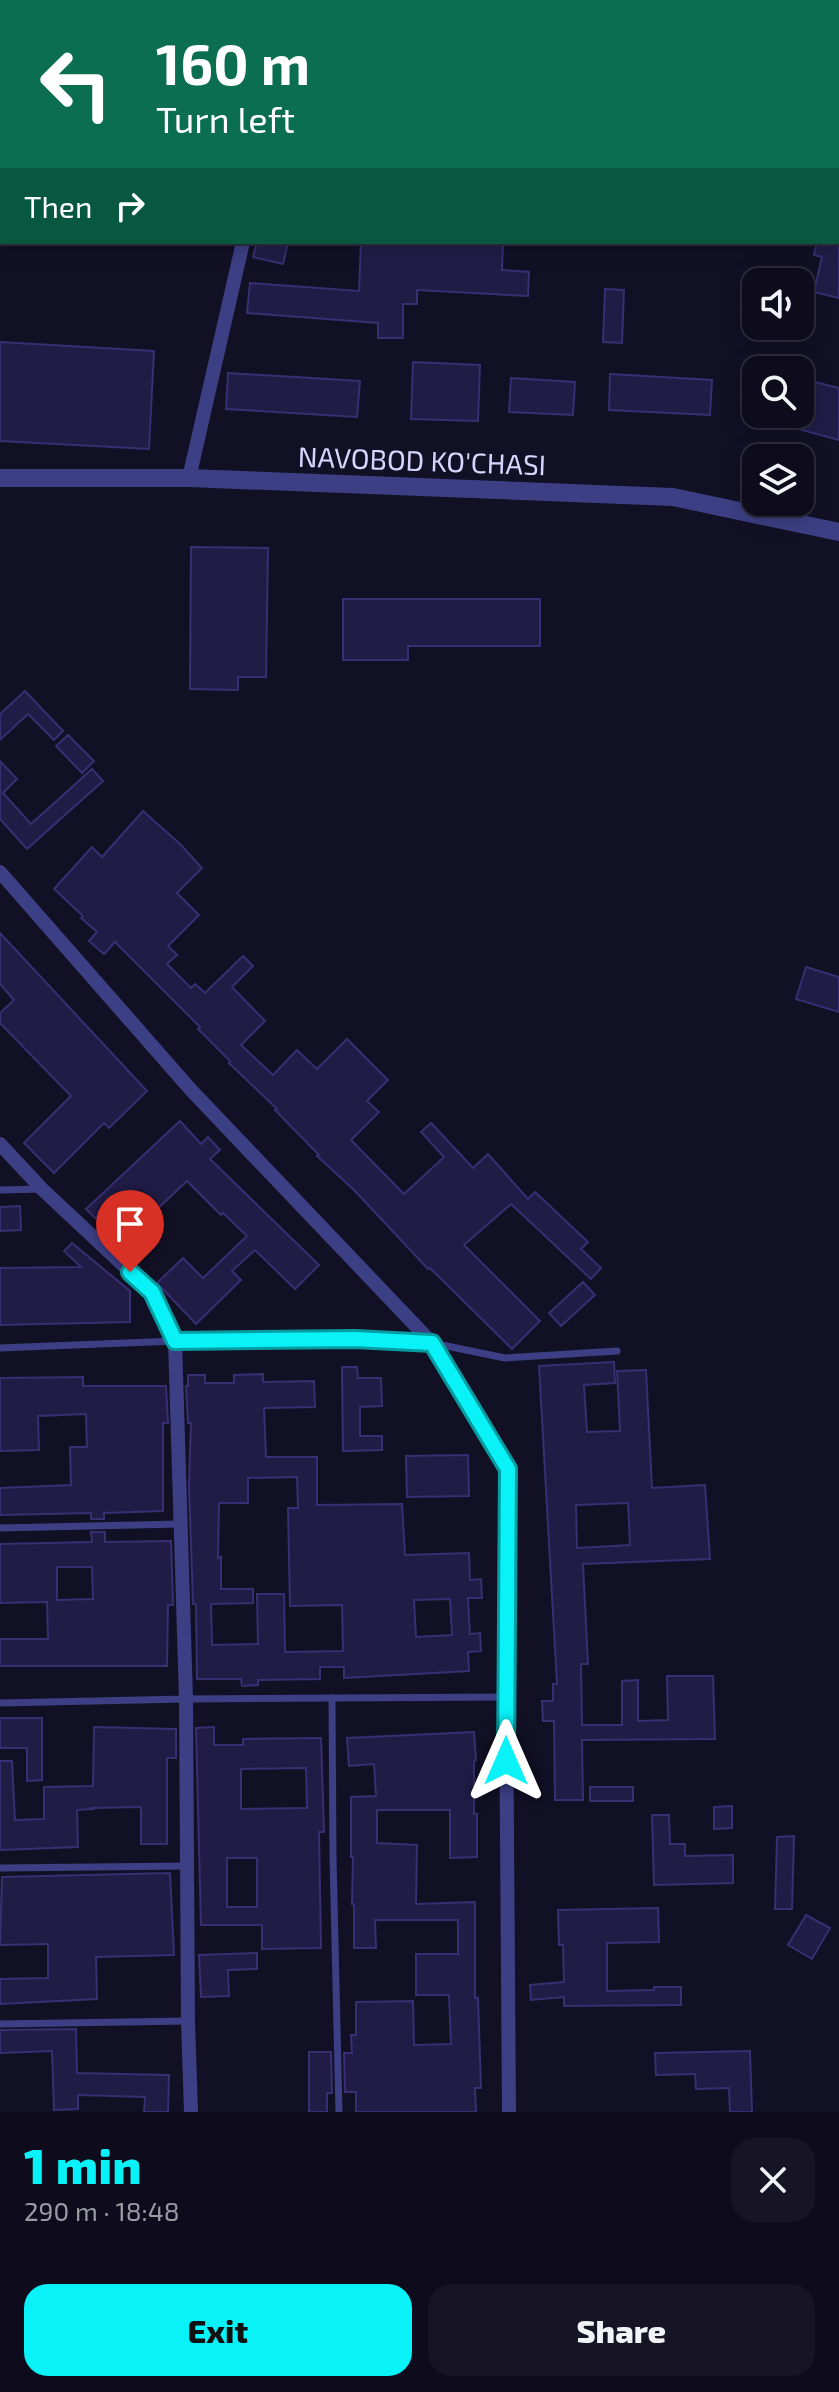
<!DOCTYPE html>
<meta charset="utf-8">
<style>
:root{--surface:#0e0c1c;--page:#171525;--text:#f1f3f6;--muted:#9b9ba3;--line:#2e2c3b;--accent:#08f2f7}
body{margin:0;font-family:"Exo 2",sans-serif;background:var(--page);color:var(--text);height:100vh;display:flex;flex-direction:column;font-size:30px;white-space:nowrap}
*{box-sizing:border-box;margin:0}
p{font-size:26px;color:var(--muted)}
.icon{flex:none;width:44px;height:44px;fill:none;stroke:currentColor;stroke-width:2;stroke-linecap:round;stroke-linejoin:round}
.map{position:relative;height:2112px;overflow:hidden}
.panel{display:flex;flex-direction:column;background:var(--surface);flex:1}
.panel>*{flex:none}
.guide{position:absolute;left:0px;top:0px;width:840px;height:244px;box-shadow:0 4px 20px #0003,0 0 0 2px var(--line);background:#0b6e4f;color:#fff;overflow:hidden}
.tools{position:absolute;left:742px;top:268px;display:grid;gap:16px}
.tools a{display:grid;place-items:center;width:72px;height:72px;border-radius:16px;background:var(--surface);box-shadow:0 4px 20px #0003,0 0 0 2px var(--line);font-size:40px}
.pin{position:absolute;display:grid;place-items:center;width:68px;height:68px;color:#fff;margin:-82px -34px;border-radius:50% 50% 50% 0;rotate:-45deg;box-shadow:0 0 8px #0007}
.pin .icon{rotate:45deg}
.me{position:absolute;width:88px;margin:-44px;rotate:0deg;stroke-linejoin:round;filter:drop-shadow(0 0 6px #0008)}
.turn{display:flex;align-items:center;gap:28px;height:168px;padding:0 24px;font-size:36px}
.turn .icon{width:104px;height:104px;stroke-width:2.5}
.turn b{display:block;font-size:56px;line-height:68px}
.then{display:flex;align-items:center;height:76px;padding:0 24px;background:#0003;gap:16px;font-size:30px}
.round{display:grid;place-items:center;flex:none;width:84px;height:84px;border-radius:24px;background:var(--page)}
.summary{display:flex;align-items:center;justify-content:space-between;height:136px;padding:0 24px}
h1{font-size:48px;font-weight:800;line-height:60px;color:var(--accent)}
.action{display:flex;gap:16px;margin-top:auto;padding:16px 24px}
.action a{flex:1;height:92px;border-radius:24px;background:var(--accent);color:#111;font-size:32px;font-weight:800;line-height:92px;text-align:center}
.action a+a{background:var(--page);color:var(--text)}
.map>svg:first-child{display:block}
</style>
<div class="map">
<svg width="839" height="2112" viewBox="0 0 839 2112">
<rect width="100%" height="100%" fill="#121025"/>
<!-- building -->
<g fill="#211c46" stroke="#372f71" stroke-width="2" fill-rule="evenodd">
<path d="M 257,242 L 288,242 L 283,264 L 253,257 Z"/>
<path d="M 361,242 L 503,242 L 502,270 L 529,272 L 528,296 L 417,290 L 417,304 L 403,304 L 403,338 L 378,338 L 378,323 L 247,313 L 250,283 L 359,291 Z"/>
<path d="M 817,242 L 839,242 L 839,298 L 814,292 L 822,257 L 814,255 Z"/>
<path d="M 605,289 L 624,290 L 622,343 L 603,342 Z"/>
<path d="M 0,342 L 154,351 L 149,449 L 0,441 Z"/>
<path d="M 413,362 L 480,365 L 478,421 L 411,419 Z"/>
<path d="M 228,373 L 360,381 L 357,417 L 226,409 Z"/>
<path d="M 610,374 L 712,380 L 710,415 L 609,410 Z"/>
<path d="M 511,378 L 575,382 L 573,415 L 509,412 Z"/>
<path d="M 803,379 L 839,388 L 839,440 L 791,427 L 794,414 L 800,414 L 800,392 Z"/>
<path d="M 191,547 L 268,548 L 266,677 L 238,677 L 238,690 L 190,689 Z"/>
<path d="M 343,599 L 540,599 L 540,646 L 408,646 L 408,660 L 343,660 Z"/>
<path d="M 25,691 L 63,731 L 54,740 L 28,714 L 0,740 L 0,714 Z"/>
<path d="M 68,735 L 94,761 L 82,773 L 56,746 Z"/>
<path d="M 0,761 L 17,779 L 3,793 L 31,824 L 92,769 L 103,781 L 27,849 L 0,819 Z"/>
<path d="M 143,811 L 180,844 L 202,868 L 177,893 L 199,915 L 168,946 L 177,955 L 167,964 L 191,988 L 195,984 L 205,993 L 243,956 L 253,966 L 232,987 L 265,1021 L 241,1045 L 273,1075 L 297,1050 L 317,1069 L 347,1039 L 388,1080 L 367,1101 L 379,1112 L 351,1140 L 404,1194 L 444,1157 L 421,1132 L 431,1123 L 473,1168 L 488,1154 L 528,1199 L 535,1192 L 588,1242 L 581,1249 L 601,1268 L 591,1279 L 511,1204 L 464,1245 L 540,1321 L 512,1349 L 430,1268 L 428,1269 L 354,1190 L 317,1156 L 319,1155 L 275,1110 L 277,1109 L 229,1063 L 230,1061 L 198,1029 L 200,1027 L 115,942 L 104,954 L 89,941 L 97,932 L 81,918 L 83,916 L 54,889 L 92,847 L 102,857 Z"/>
<path d="M 0,933 L 147,1091 L 109,1128 L 104,1123 L 54,1173 L 24,1143 L 71,1096 L 0,1023 L 0,1013 L 14,1000 L 0,984 Z"/>
<path d="M 806,967 L 839,977 L 839,1012 L 796,999 Z"/>
<path d="M 180,1121 L 201,1144 L 208,1137 L 220,1150 L 210,1159 L 319,1265 L 295,1289 L 255,1250 L 232,1271 L 241,1280 L 196,1324 L 157,1283 L 183,1258 L 203,1278 L 247,1236 L 223,1213 L 221,1215 L 187,1181 L 121,1243 L 86,1209 Z"/>
<path d="M 20,1206 L 21,1230 L 0,1231 L 0,1207 Z"/>
<path d="M 72,1243 L 130,1291 L 130,1322 L 0,1325 L 0,1268 L 81,1267 L 64,1251 Z"/>
<path d="M 583,1282 L 595,1295 L 561,1326 L 549,1313 Z"/>
<path d="M 614,1362 L 615,1383 L 584,1385 L 587,1432 L 620,1431 L 617,1371 L 646,1370 L 652,1488 L 705,1485 L 710,1559 L 583,1564 L 588,1664 L 581,1664 L 582,1725 L 622,1725 L 622,1681 L 638,1680 L 638,1721 L 668,1720 L 667,1676 L 713,1676 L 715,1739 L 582,1740 L 583,1800 L 555,1800 L 554,1721 L 543,1721 L 542,1701 L 553,1701 L 553,1684 L 557,1684 L 539,1366 ZM 628,1503 L 630,1545 L 577,1548 L 576,1505 Z"/>
<path d="M 342,1367 L 357,1367 L 358,1378 L 381,1378 L 382,1406 L 360,1407 L 360,1436 L 382,1436 L 382,1450 L 343,1451 Z"/>
<path d="M 263,1374 L 263,1382 L 314,1381 L 315,1407 L 264,1408 L 266,1457 L 317,1457 L 317,1505 L 402,1504 L 405,1555 L 469,1553 L 470,1580 L 481,1579 L 482,1598 L 468,1598 L 470,1634 L 480,1633 L 481,1651 L 468,1652 L 469,1671 L 344,1678 L 344,1667 L 320,1667 L 320,1679 L 258,1680 L 258,1685 L 242,1686 L 241,1679 L 197,1679 L 196,1604 L 193,1604 L 189,1486 L 191,1423 L 188,1423 L 186,1386 L 188,1386 L 188,1375 L 205,1375 L 205,1383 L 234,1383 L 234,1375 ZM 297,1477 L 298,1508 L 288,1508 L 290,1606 L 342,1605 L 343,1651 L 285,1652 L 284,1594 L 257,1594 L 258,1644 L 212,1645 L 211,1604 L 253,1603 L 253,1589 L 221,1589 L 221,1557 L 218,1558 L 219,1503 L 248,1503 L 248,1478 ZM 450,1599 L 452,1635 L 416,1637 L 414,1600 Z"/>
<path d="M 83,1377 L 83,1386 L 166,1386 L 168,1423 L 163,1423 L 163,1511 L 104,1513 L 104,1519 L 91,1519 L 91,1513 L 0,1515 L 0,1488 L 71,1485 L 70,1447 L 87,1447 L 86,1414 L 38,1416 L 39,1450 L 0,1451 L 0,1378 Z"/>
<path d="M 468,1455 L 469,1496 L 407,1497 L 406,1456 Z"/>
<path d="M 91,1532 L 105,1532 L 105,1542 L 171,1541 L 173,1605 L 168,1605 L 167,1666 L 0,1666 L 0,1639 L 48,1639 L 47,1602 L 0,1603 L 0,1544 L 92,1542 ZM 57,1567 L 92,1567 L 93,1599 L 57,1600 Z"/>
<path d="M 0,1718 L 42,1718 L 42,1780 L 27,1781 L 27,1748 L 0,1748 Z"/>
<path d="M 94,1727 L 176,1729 L 176,1758 L 167,1758 L 167,1844 L 141,1844 L 141,1807 L 92,1808 L 93,1809 L 77,1810 L 78,1847 L 0,1850 L 0,1761 L 12,1761 L 15,1820 L 44,1819 L 44,1787 L 93,1786 Z"/>
<path d="M 214,1727 L 214,1745 L 243,1745 L 243,1739 L 321,1738 L 324,1832 L 319,1832 L 321,1948 L 262,1949 L 262,1925 L 201,1925 L 196,1728 ZM 306,1768 L 307,1808 L 241,1809 L 241,1769 ZM 227,1858 L 257,1858 L 257,1907 L 227,1907 Z"/>
<path d="M 474,1732 L 476,1760 L 474,1761 L 474,1814 L 477,1814 L 477,1857 L 450,1858 L 450,1810 L 377,1810 L 377,1843 L 417,1845 L 416,1904 L 475,1902 L 475,1998 L 478,1998 L 481,2088 L 475,2088 L 476,2112 L 356,2112 L 356,2092 L 345,2092 L 344,2053 L 352,2053 L 351,2035 L 356,2035 L 356,2002 L 413,2001 L 414,2045 L 451,2044 L 449,1995 L 416,1995 L 416,1954 L 458,1954 L 458,1920 L 375,1920 L 376,1948 L 354,1948 L 354,1904 L 352,1904 L 353,1857 L 351,1857 L 351,1797 L 376,1796 L 374,1764 L 349,1766 L 347,1738 Z"/>
<rect x="590" y="1787" width="43" height="14"/>
<path d="M 732,1806 L 732,1828 L 714,1829 L 714,1807 Z"/>
<path d="M 652,1815 L 669,1815 L 670,1844 L 685,1844 L 685,1856 L 733,1855 L 733,1883 L 654,1885 Z"/>
<path d="M 794,1836 L 792,1909 L 775,1909 L 777,1837 Z"/>
<path d="M 170,1873 L 174,1955 L 96,1957 L 97,1999 L 0,2004 L 0,1979 L 48,1978 L 48,1944 L 0,1945 L 2,1877 Z"/>
<path d="M 658,1908 L 659,1942 L 607,1943 L 607,1991 L 654,1990 L 654,1987 L 681,1987 L 681,2005 L 564,2006 L 564,1997 L 531,2000 L 530,1985 L 564,1982 L 563,1945 L 559,1945 L 558,1910 Z"/>
<path d="M 806,1915 L 830,1928 L 812,1959 L 788,1945 Z"/>
<path d="M 257,1953 L 257,1969 L 228,1970 L 229,1996 L 201,1997 L 199,1955 Z"/>
<path d="M 76,2029 L 77,2073 L 169,2075 L 168,2112 L 144,2112 L 145,2097 L 78,2095 L 78,2109 L 54,2110 L 52,2051 L 0,2053 L 0,2030 Z"/>
<path d="M 750,2051 L 752,2112 L 730,2112 L 729,2088 L 696,2089 L 695,2074 L 656,2075 L 655,2053 Z"/>
<path d="M 309,2052 L 331,2052 L 332,2093 L 327,2093 L 327,2112 L 309,2112 Z"/>
</g>
<g fill="none" stroke-linecap="round" stroke-linejoin="round">
<!-- service -->
<g stroke="#3c3f83" stroke-width="7">
<path d="M 0,1190 L 42,1189"/>
<path d="M 0,1348 L 175,1341 L 355,1339 L 432,1343 L 505,1358 L 617,1351"/>
<path d="M 0,1528 L 180,1524"/>
<path d="M 332,1698 L 333,1857 L 339,2112"/>
<path d="M 0,1703 L 186,1699 L 506,1697"/>
<path d="M 0,1868 L 187,1866"/>
<path d="M 0,2024 L 188,2021"/>
</g>
<!-- minor -->
<g stroke="#3c3f83" stroke-width="14">
<path d="M 298,2 L 298,0"/>
<path d="M 189,478 L 243,242"/>
<path d="M 0,872 L 191,1090 L 432,1343 L 508,1469 L 506,1697 L 509,2112"/>
<path d="M 0,1144 L 42,1189 L 152,1292 L 175,1341 L 186,1699 L 188,2021 L 191,2112"/>
</g>
<!-- tertiary -->
<path stroke="#3c3f83" stroke-width="18" d="M 0,478 L 189,478 L 673,497 L 839,532"/>
</g>
<g fill="none" stroke-linecap="round" stroke-linejoin="round">
<!-- route casing -->
<g stroke="#059da1" stroke-width="20">
<path id="route" d="M 130,1272 L 152,1292 L 175,1341 L 355,1339 L 432,1343 L 508,1469 L 506,1761"/>
</g>
<!-- route -->
<use href="#route" stroke="#08f2f7" stroke-width="14"/>
</g>
<g text-anchor="middle" dominant-baseline="central" stroke-width="8" stroke-linejoin="round" paint-order="stroke">
<!-- street labels -->
<g font-size="28" fill="#d7d5fe" stroke="#121025">
<text transform="translate(422 460) rotate(2)">NAVOBOD KO'CHASI</text>
</g>
</g>
</svg>
<div class="tools">
<a><svg class="icon" aria-label="sound" viewBox="0 0 24 24"><path d="M4 9h4l5-4v14l-5-4H4zM17 9q2 3 0 6"/></svg></a>
<a><svg class="icon" aria-label="search" viewBox="0 0 24 24"><circle cx="10" cy="10" r="6"/><path d="M15 15l6 6"/></svg></a>
<a><svg class="icon" aria-label="layers" viewBox="0 0 24 24"><path d="M12 4l9 5-9 5-9-5zM3 14l9 5 9-5"/></svg></a>
</div>
<div class="pin" style="left:130px;top:1272px;background:#d93025"><svg class="icon" aria-label="arrive" viewBox="0 0 24 24"><path d="M6 21V4h12l-3 4 3 4H6"/></svg></div>
<svg class="me" style="left:506px;top:1761px" viewBox="-20 -20 40 40"><path d="M0-17L14 15 0 8-14 15z" fill="#08f2f7" stroke="#fff" stroke-width="4"/></svg>
<div class="guide">
<div class="turn"><svg class="icon" aria-label="left" viewBox="0 0 24 24"><path d="M17 20v-9H6M10 6l-5 5 5 5"/></svg><div><b>160 m</b>Turn left</div></div>
<div class="then">Then<svg class="icon" aria-label="right" viewBox="0 0 24 24"><path d="M7 20v-9h11M14 6l5 5-5 5"/></svg></div>
</div>
</div>
<section class="panel">
<div class="summary"><div><h1>1 min</h1><p>290 m · 18:48</p></div><a class="round"><svg class="icon" aria-label="close" viewBox="0 0 24 24"><path d="M6 6l12 12M18 6L6 18"/></svg></a></div>
<div class="action"><a>Exit</a><a>Share</a></div>
</section>
